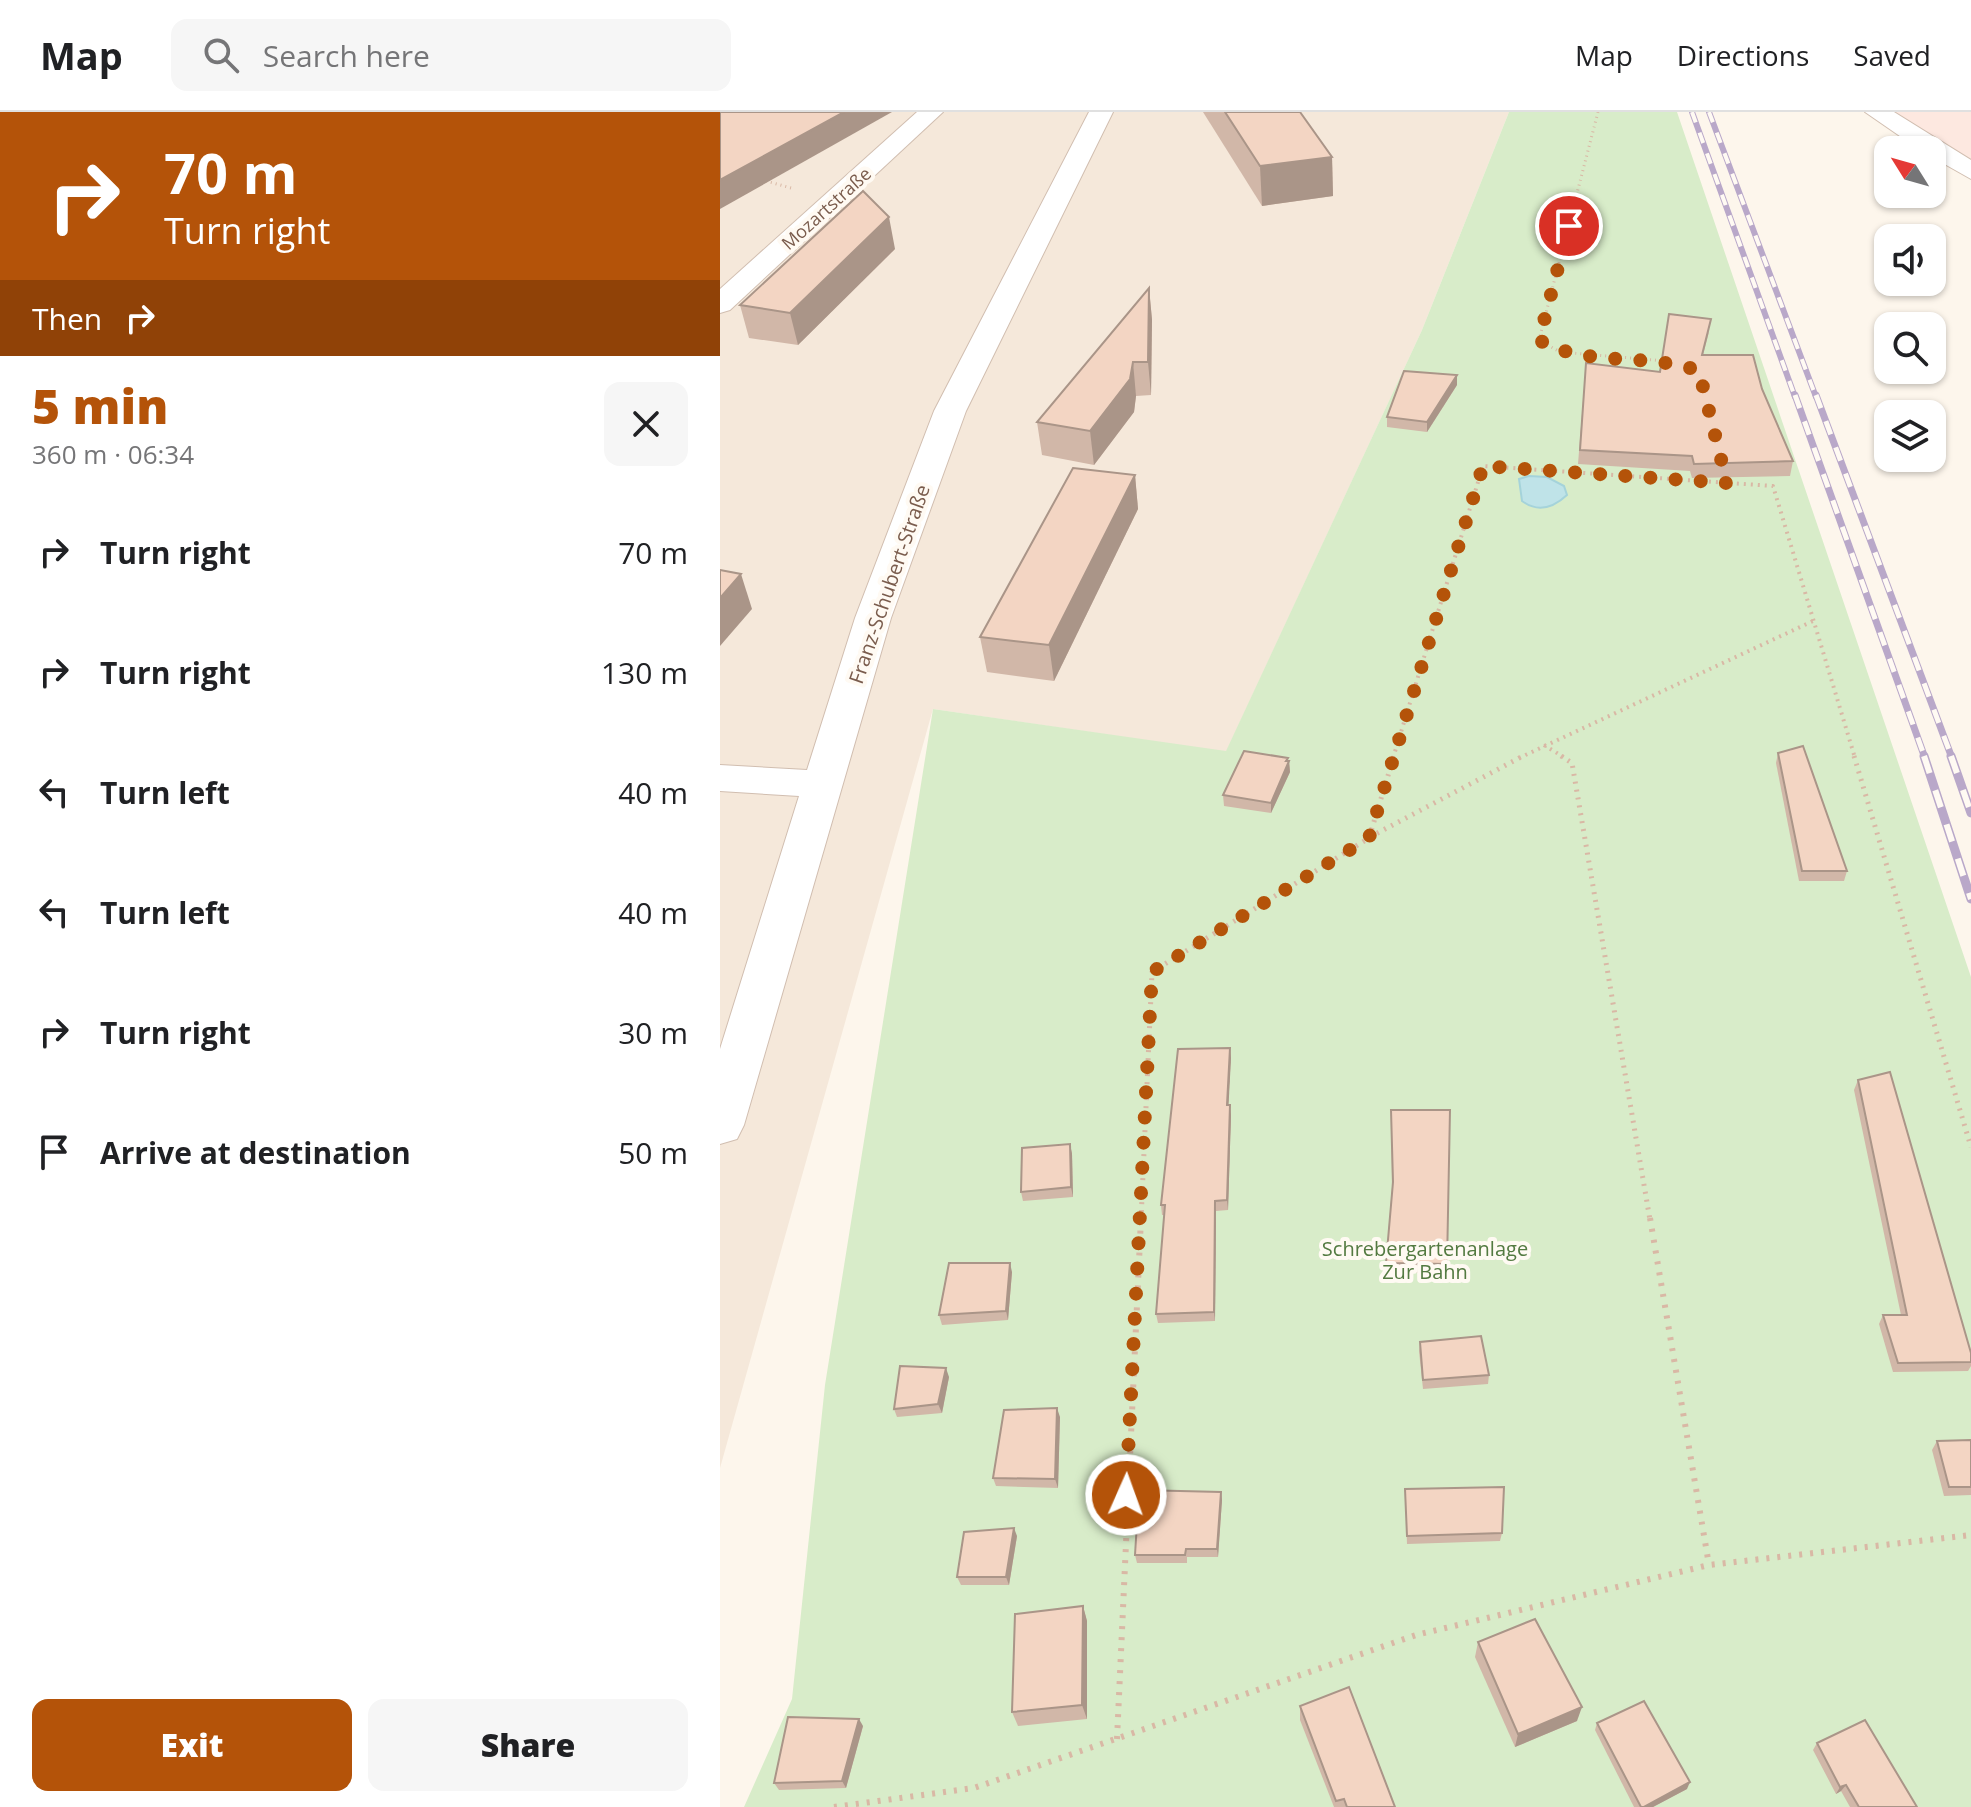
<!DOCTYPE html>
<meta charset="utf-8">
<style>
:root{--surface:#fff;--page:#f6f6f6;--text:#202124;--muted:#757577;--line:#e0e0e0;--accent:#b45309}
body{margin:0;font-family:"Open Sans",sans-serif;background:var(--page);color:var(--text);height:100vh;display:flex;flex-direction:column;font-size:30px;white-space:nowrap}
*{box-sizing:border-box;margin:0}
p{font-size:26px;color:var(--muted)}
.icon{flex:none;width:44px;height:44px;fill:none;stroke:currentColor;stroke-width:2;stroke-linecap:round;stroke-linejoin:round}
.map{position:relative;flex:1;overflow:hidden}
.details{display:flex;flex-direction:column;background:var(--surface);width:720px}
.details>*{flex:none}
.banner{background:#b45309;color:#fff;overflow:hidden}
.needle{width:52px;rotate:307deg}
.tools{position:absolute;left:1154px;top:24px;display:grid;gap:16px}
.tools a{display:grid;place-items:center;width:72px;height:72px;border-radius:16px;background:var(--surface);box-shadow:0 2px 6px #0004;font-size:40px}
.pin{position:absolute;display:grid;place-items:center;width:68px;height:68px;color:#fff;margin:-34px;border:4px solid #fff;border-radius:50%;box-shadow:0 2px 8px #0007}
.me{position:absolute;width:88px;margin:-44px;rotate:2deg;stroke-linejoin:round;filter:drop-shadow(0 0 6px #0008)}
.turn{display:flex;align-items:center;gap:28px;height:168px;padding:0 32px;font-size:36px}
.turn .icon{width:104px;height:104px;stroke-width:2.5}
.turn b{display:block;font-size:56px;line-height:68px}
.then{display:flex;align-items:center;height:76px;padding:0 32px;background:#0003;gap:16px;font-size:30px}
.round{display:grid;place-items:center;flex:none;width:84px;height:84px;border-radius:16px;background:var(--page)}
.overview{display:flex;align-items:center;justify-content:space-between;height:136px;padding:0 32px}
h1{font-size:48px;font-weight:800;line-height:60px;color:var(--accent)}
.button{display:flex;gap:16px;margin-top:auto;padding:16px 32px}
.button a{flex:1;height:92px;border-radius:16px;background:var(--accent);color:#fff;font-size:32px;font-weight:800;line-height:92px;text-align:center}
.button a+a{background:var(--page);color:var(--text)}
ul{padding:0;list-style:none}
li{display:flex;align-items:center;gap:24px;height:120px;padding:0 32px}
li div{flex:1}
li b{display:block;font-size:30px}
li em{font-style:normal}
header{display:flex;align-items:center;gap:48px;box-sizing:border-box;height:112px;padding:0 40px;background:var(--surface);border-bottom:2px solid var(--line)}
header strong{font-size:38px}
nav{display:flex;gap:44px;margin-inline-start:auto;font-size:28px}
.search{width:560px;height:72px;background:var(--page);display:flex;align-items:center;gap:20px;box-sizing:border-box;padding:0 28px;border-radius:16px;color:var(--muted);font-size:30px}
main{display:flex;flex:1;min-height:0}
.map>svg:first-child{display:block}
</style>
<header>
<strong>Map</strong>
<div class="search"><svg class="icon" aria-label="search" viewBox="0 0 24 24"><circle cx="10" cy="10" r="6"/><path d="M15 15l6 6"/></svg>Search here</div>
<nav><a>Map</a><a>Directions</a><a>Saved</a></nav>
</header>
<main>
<section class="details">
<div class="banner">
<div class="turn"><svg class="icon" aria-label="right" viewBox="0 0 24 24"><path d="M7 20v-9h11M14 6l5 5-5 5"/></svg><div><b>70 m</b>Turn right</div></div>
<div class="then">Then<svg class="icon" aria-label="right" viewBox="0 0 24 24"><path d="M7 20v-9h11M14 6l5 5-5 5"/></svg></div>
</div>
<div class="overview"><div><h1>5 min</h1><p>360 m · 06:34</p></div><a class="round"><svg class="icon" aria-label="close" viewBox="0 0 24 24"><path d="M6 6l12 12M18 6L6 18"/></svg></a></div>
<ul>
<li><svg class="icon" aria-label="right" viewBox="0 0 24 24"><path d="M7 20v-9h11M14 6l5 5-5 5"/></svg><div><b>Turn right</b></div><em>70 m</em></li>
<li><svg class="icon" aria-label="right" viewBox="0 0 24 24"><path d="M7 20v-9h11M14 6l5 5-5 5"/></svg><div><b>Turn right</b></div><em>130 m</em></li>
<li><svg class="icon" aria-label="left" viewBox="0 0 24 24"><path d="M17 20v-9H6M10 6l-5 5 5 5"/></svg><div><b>Turn left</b></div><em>40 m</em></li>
<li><svg class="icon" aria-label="left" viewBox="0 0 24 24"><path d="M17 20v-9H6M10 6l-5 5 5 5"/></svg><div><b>Turn left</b></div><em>40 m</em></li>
<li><svg class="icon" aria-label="right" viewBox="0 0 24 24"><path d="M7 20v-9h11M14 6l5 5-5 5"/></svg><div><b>Turn right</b></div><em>30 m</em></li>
<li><svg class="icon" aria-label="arrive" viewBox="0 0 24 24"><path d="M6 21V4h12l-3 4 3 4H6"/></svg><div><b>Arrive at destination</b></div><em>50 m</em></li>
</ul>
<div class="button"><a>Exit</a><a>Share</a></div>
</section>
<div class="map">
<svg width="1251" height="1695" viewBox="0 0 1251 1695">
<rect width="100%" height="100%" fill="#fdf6ec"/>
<!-- residential -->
<path fill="#f5e8da" d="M 0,0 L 789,0 L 702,218 L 506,640 L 213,597 L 0,1356 Z"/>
<!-- commercial -->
<path fill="#fde8e0" d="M 1164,0 L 1251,0 L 1251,48 Z"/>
<!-- green -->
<path fill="#d8ecc9" d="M 789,0 L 957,0 L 1251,865 L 1251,1695 L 24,1695 L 72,1587 L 105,1273 L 213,597 L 506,639 L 702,218 Z"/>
<!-- water -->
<path fill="#bfe3e8" stroke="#a5d3da" stroke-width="2" d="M 809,364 L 827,365 L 844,374 L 847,383 C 833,396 818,401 802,389 L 799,367 Z"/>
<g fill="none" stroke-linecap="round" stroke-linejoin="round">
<!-- minor casing -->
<g stroke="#d1beb0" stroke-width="2">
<g id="minor">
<path d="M 197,0 L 223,0 L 10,198 L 0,201 L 0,177 Z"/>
<path d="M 369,0 L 393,0 L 246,299 L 171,506 L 24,1013 L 17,1027 L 0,1032 L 0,937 L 79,684 L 0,679 L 0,653 L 87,658 L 135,506 L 214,299 Z"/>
<path d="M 1145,0 L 1174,0 L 1251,48 L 1251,67 L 1212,45 L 1212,38 L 1200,38 Z"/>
</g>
</g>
<!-- path-far3 -->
<g stroke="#d9b8a5" stroke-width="3" stroke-dasharray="1 4" stroke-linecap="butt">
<path d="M 878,0 L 819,228 L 840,240 L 946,249"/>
<path d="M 46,69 L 71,76"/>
</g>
<!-- path-far2 -->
<g stroke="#d9b8a5" stroke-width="4" stroke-dasharray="2 5" stroke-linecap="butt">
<path d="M 824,633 L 845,646"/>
<path d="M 673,646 L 763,354 L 1053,374 L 1135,646"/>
<path d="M 799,646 L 1093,509"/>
</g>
<!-- path-far1 -->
<g stroke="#d9b8a5" stroke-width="5" stroke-dasharray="2 6" stroke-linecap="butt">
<path d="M 841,644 L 852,651 L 930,1108"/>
<path d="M 1134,644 L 1251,1035"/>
<path d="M 650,725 L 803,644"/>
<path d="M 421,1108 L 432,860 L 649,726 L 674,644"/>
</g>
<!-- path -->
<g stroke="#d9b8a5" stroke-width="6" stroke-dasharray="3 8" stroke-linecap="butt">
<path d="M 930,1106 L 989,1453"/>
<path d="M 397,1627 L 421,1106"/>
<path d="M 114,1695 L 254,1676 L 696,1523 L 989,1453 L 1251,1423"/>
</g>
<!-- minor -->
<use href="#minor" fill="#fff" fill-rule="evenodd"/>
<!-- rail-far2 casing -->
<g stroke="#b9a8c9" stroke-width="6">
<g id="rail-far2">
<path d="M 972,0 L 1075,285"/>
<path d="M 989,0 L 1096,285"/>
</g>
</g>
<!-- rail-far1 casing -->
<g stroke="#b9a8c9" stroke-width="7">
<g id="rail-far1">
<path d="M 1075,283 L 1205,646"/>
<path d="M 1096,283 L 1232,646"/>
</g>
</g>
<!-- rail casing -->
<g stroke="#b9a8c9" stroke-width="9">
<g id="rail">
<path d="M 1204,644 L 1251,787"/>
<path d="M 1231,644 L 1251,701"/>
</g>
</g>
<!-- rail-far2 -->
<use href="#rail-far2" stroke="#fffaf3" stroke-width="4" stroke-dasharray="11" stroke-linecap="butt"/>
<!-- rail-far1 -->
<use href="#rail-far1" stroke="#fffaf3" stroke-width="5" stroke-dasharray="14" stroke-linecap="butt"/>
<!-- rail -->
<use href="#rail" stroke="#fffaf3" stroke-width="6" stroke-dasharray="18" stroke-linecap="butt"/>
</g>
<!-- wall -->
<g fill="#d1b7a8">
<path d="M 483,0 L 580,0 L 612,45 L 613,84 L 542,94 Z"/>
<path d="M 175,137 L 78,233 L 29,226 L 20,193 Z"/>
<path d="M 429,176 L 432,208 L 431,283 L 416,284 L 414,300 L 374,353 L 322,343 L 317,310 Z"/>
<path d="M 989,220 L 983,243 L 1042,277 L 1073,349 L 1070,364 L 972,366 L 970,359 L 858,352 L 866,251 L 940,260 Z"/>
<path d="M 737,273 L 707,320 L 667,315 L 667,305 Z"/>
<path d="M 415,363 L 418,397 L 334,569 L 267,560 L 260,525 Z"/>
<path d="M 1058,641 L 1127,759 L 1124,769 L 1079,769 L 1056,651 Z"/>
<path d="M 568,649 L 569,649 L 570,660 L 551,701 L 504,694 L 503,683 Z"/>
<path d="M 510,936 L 511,946 L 508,993 L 511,1003 L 508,1098 L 496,1099 L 495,1209 L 438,1211 L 436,1202 L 444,1103 L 442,1103 L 441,1093 Z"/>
<path d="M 1138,968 L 1251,1250 L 1251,1254 L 1248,1259 L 1173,1260 L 1159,1212 L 1163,1203 L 1181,1203 L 1134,978 Z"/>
<path d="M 671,998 L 727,1152 L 726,1161 L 665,1161 L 672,1076 Z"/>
<path d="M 350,1032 L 352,1042 L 353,1085 L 303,1089 L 301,1080 Z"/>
<path d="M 292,1160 L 288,1208 L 222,1213 L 219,1203 Z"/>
<path d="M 700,1230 L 769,1263 L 768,1272 L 703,1277 L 699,1239 Z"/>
<path d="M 229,1265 L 222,1301 L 177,1305 L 174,1297 Z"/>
<path d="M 340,1305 L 338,1376 L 276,1374 L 273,1366 Z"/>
<path d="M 1251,1328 L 1251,1383 L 1224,1384 L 1212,1338 L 1217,1329 Z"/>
<path d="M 685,1377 L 782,1421 L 780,1429 L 687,1432 Z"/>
<path d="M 501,1380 L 502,1388 L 498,1445 L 467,1445 L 467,1451 L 417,1451 L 415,1443 Z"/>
<path d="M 297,1424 L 289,1473 L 241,1473 L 237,1465 Z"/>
<path d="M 363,1494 L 367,1509 L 367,1607 L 298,1614 L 292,1600 Z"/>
<path d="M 758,1530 L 857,1609 L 795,1635 L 755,1545 Z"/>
<path d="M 580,1594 L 675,1695 L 614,1695 L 580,1608 Z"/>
<path d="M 877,1611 L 967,1677 L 933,1695 L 914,1695 L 875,1618 Z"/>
<path d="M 143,1614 L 126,1676 L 59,1678 L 54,1671 Z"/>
<path d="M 1097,1631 L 1197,1695 L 1130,1695 L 1121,1679 L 1116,1682 L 1093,1638 Z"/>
</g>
<!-- shaded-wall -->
<g fill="#aa9588">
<path d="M 124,0 L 172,0 L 0,97 L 0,68 Z"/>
<path d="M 612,45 L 613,84 L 542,94 L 540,54 Z"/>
<path d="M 169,105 L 175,137 L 78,233 L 70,201 Z"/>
<path d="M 429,176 L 432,208 L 431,283 L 428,250 Z"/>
<path d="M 413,250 L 416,284 L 414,300 L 374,353 L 370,319 Z"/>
<path d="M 737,263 L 737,273 L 707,320 L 707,310 Z"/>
<path d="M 415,363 L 418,397 L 334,569 L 329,533 Z"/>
<path d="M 21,462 L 32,497 L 0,534 L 0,486 Z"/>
<path d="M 568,646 L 568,653 L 569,649 L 570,660 L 551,701 L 551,691 Z"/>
<path d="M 510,936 L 511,946 L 508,1003 L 507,993 Z"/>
<path d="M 510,993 L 511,1003 L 508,1098 L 507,1088 Z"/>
<path d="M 350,1032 L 352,1042 L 353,1085 L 351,1075 Z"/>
<path d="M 495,1089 L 496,1099 L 495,1209 L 494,1200 Z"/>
<path d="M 290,1151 L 292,1160 L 288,1208 L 286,1199 Z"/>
<path d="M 226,1256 L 229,1265 L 222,1301 L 218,1292 Z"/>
<path d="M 337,1296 L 340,1305 L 338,1376 L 335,1367 Z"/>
<path d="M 501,1380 L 502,1388 L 498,1445 L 497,1437 Z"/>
<path d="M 294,1416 L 297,1424 L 289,1473 L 286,1465 Z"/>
<path d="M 363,1494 L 367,1509 L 367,1607 L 362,1593 Z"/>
<path d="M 862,1595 L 857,1609 L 795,1635 L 798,1622 Z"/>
<path d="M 139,1607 L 143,1614 L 126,1676 L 122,1669 Z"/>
<path d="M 970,1670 L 967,1677 L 933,1695 L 924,1695 Z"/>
<path d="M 1126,1673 L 1121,1679 L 1116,1682 L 1120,1675 Z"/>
</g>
<!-- building -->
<g fill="#f3d5c3" stroke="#aa9588" stroke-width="2">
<path d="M 0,0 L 124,0 L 0,68 Z"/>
<path d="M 505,0 L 580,0 L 612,45 L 540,54 Z"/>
<path d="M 143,79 L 169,105 L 70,201 L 20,193 Z"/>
<path d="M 429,176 L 428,250 L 413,250 L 410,267 L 370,319 L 317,310 Z"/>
<path d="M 949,202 L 991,207 L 982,243 L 1033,243 L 1042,277 L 1073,349 L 974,352 L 972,344 L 860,338 L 866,251 L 940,260 Z"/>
<path d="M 684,259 L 737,263 L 707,310 L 667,305 Z"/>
<path d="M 353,356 L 415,363 L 329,533 L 260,525 Z"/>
<path d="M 0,458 L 21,462 L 0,486 Z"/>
<path d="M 1083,634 L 1127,759 L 1082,759 L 1058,641 Z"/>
<path d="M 524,639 L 568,646 L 566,649 L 569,649 L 551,691 L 503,683 Z"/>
<path d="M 510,936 L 507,993 L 510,993 L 507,1088 L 495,1089 L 494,1200 L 436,1202 L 445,1093 L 441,1093 L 458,937 Z"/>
<path d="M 1170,960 L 1251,1241 L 1251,1250 L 1178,1251 L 1163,1203 L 1187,1203 L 1138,968 Z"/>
<path d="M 671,998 L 730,998 L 727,1152 L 666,1151 L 673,1070 Z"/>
<path d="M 350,1032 L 351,1075 L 301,1080 L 302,1036 Z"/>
<path d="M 229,1151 L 290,1151 L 286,1199 L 219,1203 Z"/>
<path d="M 761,1224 L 769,1263 L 703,1268 L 700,1230 Z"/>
<path d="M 180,1254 L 226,1256 L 218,1292 L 174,1297 Z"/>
<path d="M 337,1296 L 335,1367 L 273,1366 L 284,1298 Z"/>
<path d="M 1251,1328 L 1251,1375 L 1229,1375 L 1217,1329 Z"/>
<path d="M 784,1375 L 782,1421 L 687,1424 L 685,1377 Z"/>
<path d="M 419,1378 L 501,1380 L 497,1437 L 466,1437 L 465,1443 L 415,1443 Z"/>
<path d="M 294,1416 L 286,1465 L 237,1465 L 244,1420 Z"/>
<path d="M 363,1494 L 362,1593 L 292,1600 L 295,1502 Z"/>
<path d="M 815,1507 L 862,1595 L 798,1622 L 758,1530 Z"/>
<path d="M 629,1575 L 675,1695 L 627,1695 L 624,1687 L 616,1689 L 580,1594 Z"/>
<path d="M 924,1589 L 970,1670 L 924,1695 L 921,1695 L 877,1611 Z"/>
<path d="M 68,1605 L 139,1607 L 122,1669 L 54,1671 Z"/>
<path d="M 1145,1608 L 1197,1695 L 1139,1695 L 1126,1673 L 1120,1675 L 1097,1631 Z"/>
</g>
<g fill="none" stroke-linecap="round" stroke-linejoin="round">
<!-- route -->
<path stroke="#b45309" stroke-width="14" stroke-dasharray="0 25.2" d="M 406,1383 L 432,860 L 649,726 L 763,354 L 1007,371 L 979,259 C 928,240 866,256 819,228 L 849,114"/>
</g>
<g text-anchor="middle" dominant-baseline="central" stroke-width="8" stroke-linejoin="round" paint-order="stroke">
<!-- far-street labels -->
<g font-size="18" fill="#7a5c4d" stroke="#fffaf3">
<text transform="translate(106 96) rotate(-42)">Mozartstraße</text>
</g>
<!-- street labels -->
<g font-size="20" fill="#7a5c4d" stroke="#fffaf3">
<text transform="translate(169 472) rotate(-71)">Franz-Schubert-Straße</text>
</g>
<!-- park labels -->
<g font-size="20" fill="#537a41" stroke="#fffaf3">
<text x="705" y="1136">Schrebergartenanlage<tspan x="705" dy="23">Zur Bahn</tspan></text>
</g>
</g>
</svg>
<div class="tools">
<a><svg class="needle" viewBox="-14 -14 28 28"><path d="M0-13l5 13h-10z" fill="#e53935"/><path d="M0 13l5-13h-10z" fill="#757577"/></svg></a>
<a><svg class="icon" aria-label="sound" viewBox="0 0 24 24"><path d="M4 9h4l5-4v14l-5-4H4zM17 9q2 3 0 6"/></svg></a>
<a><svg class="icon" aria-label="search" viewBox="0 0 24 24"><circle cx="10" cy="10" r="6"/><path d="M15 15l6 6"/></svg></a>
<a><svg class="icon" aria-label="layers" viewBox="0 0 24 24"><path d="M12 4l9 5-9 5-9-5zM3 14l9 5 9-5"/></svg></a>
</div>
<div class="pin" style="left:849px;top:114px;background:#d93025"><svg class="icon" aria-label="arrive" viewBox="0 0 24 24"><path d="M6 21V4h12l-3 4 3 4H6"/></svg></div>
<svg class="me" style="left:406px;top:1383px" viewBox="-20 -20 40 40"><circle r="17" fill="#b45309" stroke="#fff" stroke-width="3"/><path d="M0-11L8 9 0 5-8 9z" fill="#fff"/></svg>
</div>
</main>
